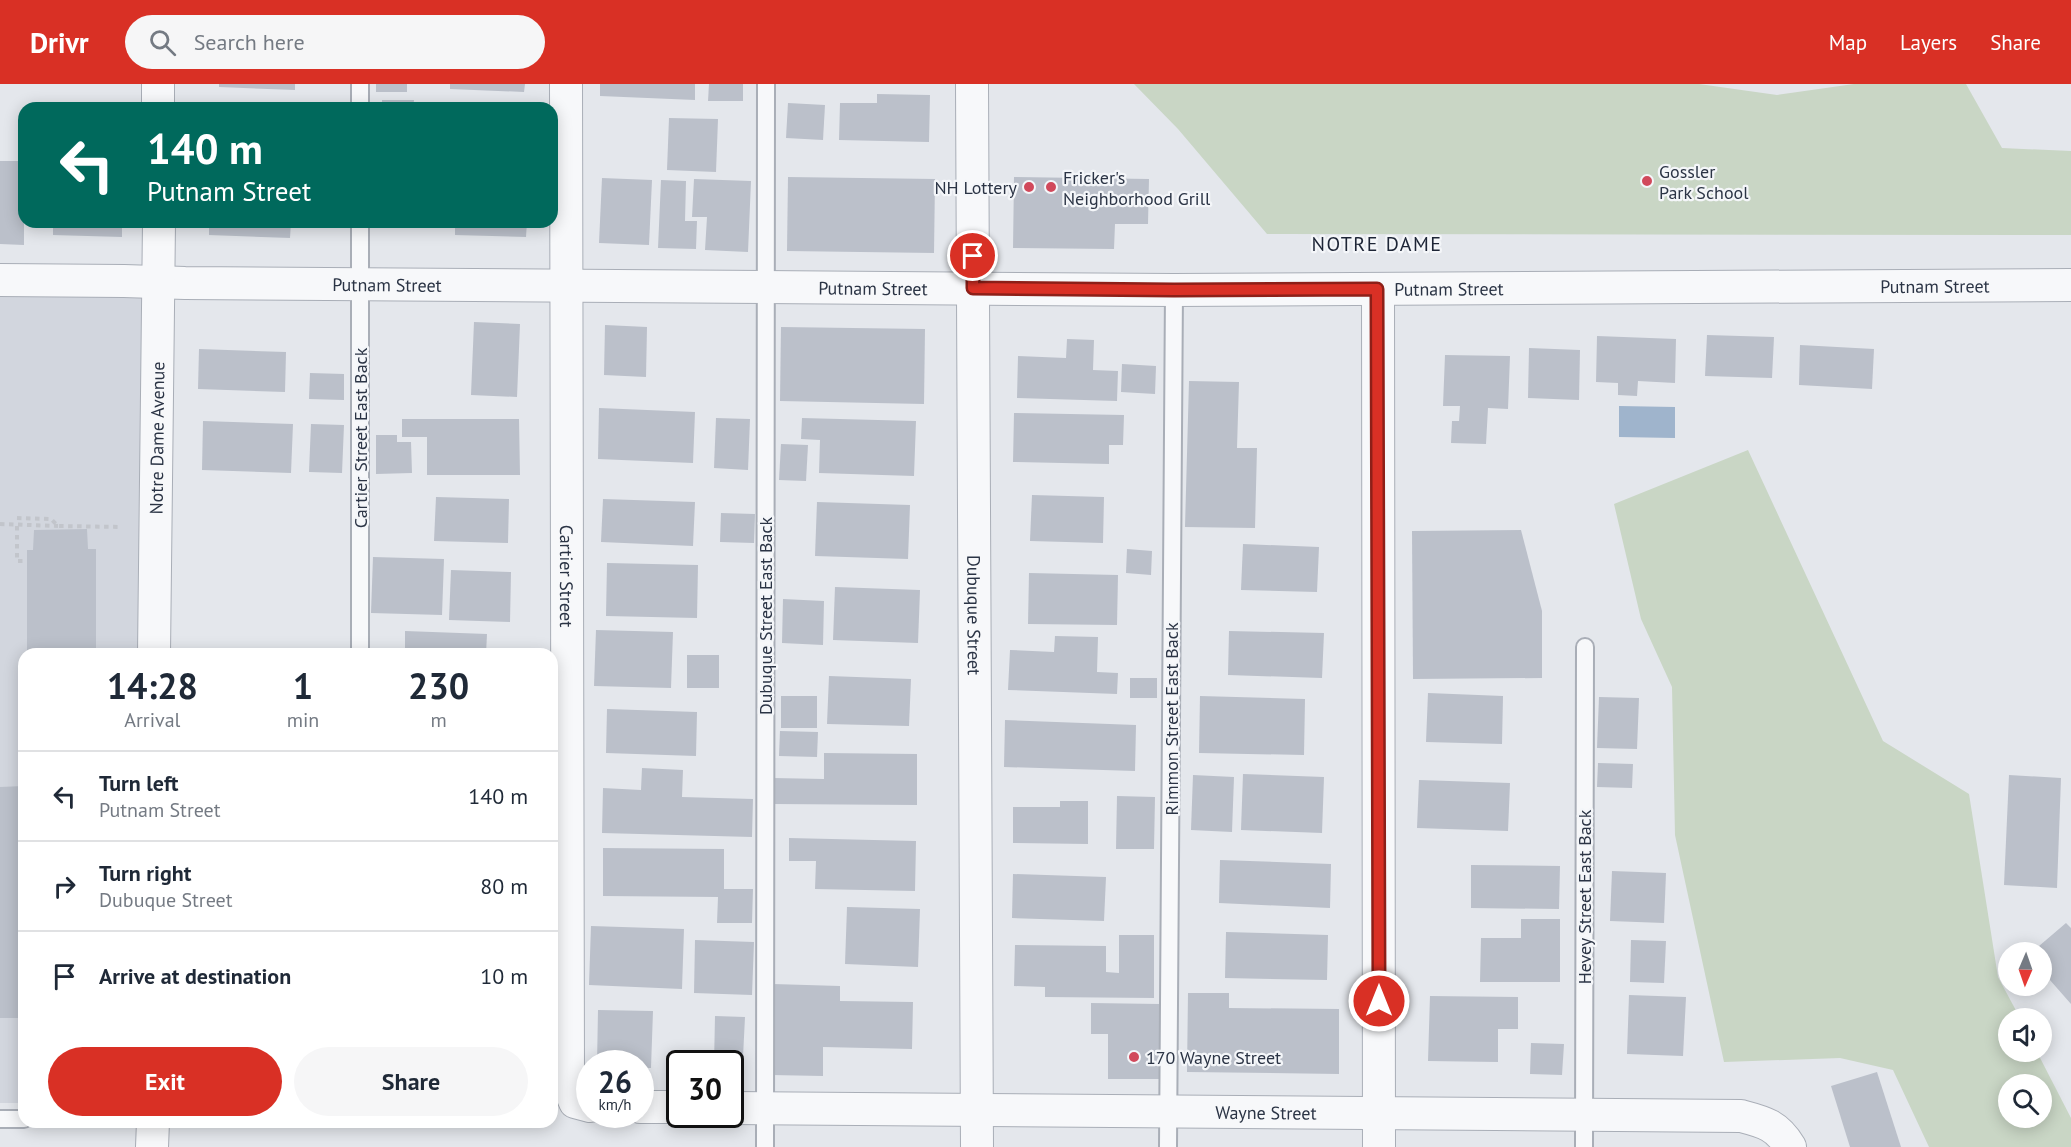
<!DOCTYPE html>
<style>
:root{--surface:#fff;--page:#f6f6f7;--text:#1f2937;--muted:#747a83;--line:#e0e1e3;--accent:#d93025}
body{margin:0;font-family:"PT Sans",sans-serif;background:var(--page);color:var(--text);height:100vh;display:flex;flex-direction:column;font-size:22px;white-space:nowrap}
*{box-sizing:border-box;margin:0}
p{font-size:20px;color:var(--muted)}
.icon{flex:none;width:33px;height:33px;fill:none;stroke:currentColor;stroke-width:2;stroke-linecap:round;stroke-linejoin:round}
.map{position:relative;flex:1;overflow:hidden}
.drawer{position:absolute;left:18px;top:564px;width:540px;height:480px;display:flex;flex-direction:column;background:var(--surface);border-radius:18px;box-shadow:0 3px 15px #0003}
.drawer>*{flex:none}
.guide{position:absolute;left:18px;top:18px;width:540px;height:126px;border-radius:18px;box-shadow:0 3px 15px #0003;background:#00695c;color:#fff;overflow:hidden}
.needle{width:39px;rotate:182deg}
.buttons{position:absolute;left:1998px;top:858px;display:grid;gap:12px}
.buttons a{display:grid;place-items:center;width:54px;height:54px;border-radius:50%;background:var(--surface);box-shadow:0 3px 15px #0003;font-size:30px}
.speed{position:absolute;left:576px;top:966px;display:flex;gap:12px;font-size:30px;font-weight:700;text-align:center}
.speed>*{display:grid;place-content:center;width:78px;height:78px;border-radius:50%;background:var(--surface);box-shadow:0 3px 15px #0003;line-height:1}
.speed small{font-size:15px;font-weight:400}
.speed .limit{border:3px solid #111;border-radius:9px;background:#fff;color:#111}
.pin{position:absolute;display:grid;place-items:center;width:51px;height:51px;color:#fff;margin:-26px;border:3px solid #fff;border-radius:50%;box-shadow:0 2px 6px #0007}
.me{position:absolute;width:66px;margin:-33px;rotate:0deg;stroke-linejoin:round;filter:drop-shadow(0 0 4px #0008)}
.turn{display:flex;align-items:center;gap:21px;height:126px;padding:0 30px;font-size:27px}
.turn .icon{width:78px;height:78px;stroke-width:2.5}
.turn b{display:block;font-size:42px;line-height:51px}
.eta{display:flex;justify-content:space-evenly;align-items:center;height:102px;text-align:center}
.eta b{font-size:36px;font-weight:700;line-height:42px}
.action{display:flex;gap:12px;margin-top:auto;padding:12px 30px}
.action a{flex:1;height:69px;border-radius:36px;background:var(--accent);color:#fff;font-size:24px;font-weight:700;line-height:69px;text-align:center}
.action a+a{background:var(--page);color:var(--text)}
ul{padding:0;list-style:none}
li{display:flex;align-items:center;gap:18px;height:90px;padding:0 30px;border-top:2px solid var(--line)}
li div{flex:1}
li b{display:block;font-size:22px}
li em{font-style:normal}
header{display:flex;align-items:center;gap:36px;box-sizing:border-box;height:84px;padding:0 30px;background:var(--accent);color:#fff}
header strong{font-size:28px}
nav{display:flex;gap:33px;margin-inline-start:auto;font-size:21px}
.search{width:420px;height:54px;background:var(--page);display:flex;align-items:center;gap:15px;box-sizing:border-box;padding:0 21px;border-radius:33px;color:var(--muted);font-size:22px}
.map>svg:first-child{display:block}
</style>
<header>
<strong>Drivr</strong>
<div class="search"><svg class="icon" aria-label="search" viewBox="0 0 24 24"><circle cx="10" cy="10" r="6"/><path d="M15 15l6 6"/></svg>Search here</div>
<nav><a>Map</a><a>Layers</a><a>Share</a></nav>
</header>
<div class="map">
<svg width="2071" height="1063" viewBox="0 0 2071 1063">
<rect width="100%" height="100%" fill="#e4e7ec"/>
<!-- built -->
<path fill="#d2d6de" d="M 0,196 L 158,198 L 154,570 L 24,570 L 24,1019 L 0,1019 Z"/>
<!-- green -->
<g fill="#c9d6c5" fill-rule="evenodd">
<path d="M 1134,0 L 1699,0 L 1777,11 L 1854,0 L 1966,0 L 2002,64 L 2071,67 L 2071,151 L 1267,150 L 1178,45 Z"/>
<path d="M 1748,366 L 1883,657 L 1969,710 L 1998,893 L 2020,934 L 2008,934 L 2008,968 L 2037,968 L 2071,1034 L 2071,1063 L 1929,1063 L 1893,986 L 1840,974 L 1724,978 L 1675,751 L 1672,603 L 1641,535 L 1614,420 ZM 2008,1000 L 2042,1000 L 2042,1034 L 2008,1034 Z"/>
</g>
<!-- water -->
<path fill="#9fb4cc" d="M 1619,322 L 1675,323 L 1675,354 L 1619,353 Z"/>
<!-- building -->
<g fill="#bbc0ca">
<path d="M 219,0 L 295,0 L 295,6 L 219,3 Z"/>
<rect x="376" y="0" width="31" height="8"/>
<path d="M 450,0 L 525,0 L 524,8 L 450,5 Z"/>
<path d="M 600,0 L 695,0 L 695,16 L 600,12 Z"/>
<path d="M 709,0 L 743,0 L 743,17 L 708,17 Z"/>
<path d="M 877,10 L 930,11 L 929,58 L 839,56 L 840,19 L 877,19 Z"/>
<path d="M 382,16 L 414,16 L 413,24 L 382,24 Z"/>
<path d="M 788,19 L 825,21 L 823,56 L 786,54 Z"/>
<path d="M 669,34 L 718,35 L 716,88 L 667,86 Z"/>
<path d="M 0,77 L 24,77 L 24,161 L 0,160 Z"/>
<path d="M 788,93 L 935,95 L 934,169 L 787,167 Z"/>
<path d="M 1014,93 L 1149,95 L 1148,140 L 1115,140 L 1114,165 L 1013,164 Z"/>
<path d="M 602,94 L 652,96 L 649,161 L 599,159 Z"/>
<path d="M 694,95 L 751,97 L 748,168 L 705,166 L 707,133 L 692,133 Z"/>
<path d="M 661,96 L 686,97 L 685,137 L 697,137 L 696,165 L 658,164 Z"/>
<path d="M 53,138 L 122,138 L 122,153 L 53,151 Z"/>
<path d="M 209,138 L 291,138 L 290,154 L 209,151 Z"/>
<path d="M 455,138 L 527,138 L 526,153 L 455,151 Z"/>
<path d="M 474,238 L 520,240 L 517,313 L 471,311 Z"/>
<path d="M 605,241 L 647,243 L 646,293 L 604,291 Z"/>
<path d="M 781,243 L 925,245 L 924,320 L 780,317 Z"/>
<path d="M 1707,251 L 1774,253 L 1772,294 L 1705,292 Z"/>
<path d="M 1597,252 L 1676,255 L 1675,299 L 1638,297 L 1637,312 L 1618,311 L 1618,299 L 1596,298 Z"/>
<path d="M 1067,255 L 1094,256 L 1093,286 L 1118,287 L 1117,317 L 1017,314 L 1018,272 L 1066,274 Z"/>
<path d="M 1800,261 L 1874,265 L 1872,305 L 1799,301 Z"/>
<path d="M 1529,264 L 1580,266 L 1579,316 L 1528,314 Z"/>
<path d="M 199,265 L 286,268 L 285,308 L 198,305 Z"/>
<path d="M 1445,271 L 1510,272 L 1508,325 L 1488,324 L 1486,360 L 1451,359 L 1452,337 L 1459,337 L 1460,322 L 1443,322 Z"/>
<path d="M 1122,280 L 1156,282 L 1155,310 L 1121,308 Z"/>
<path d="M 310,289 L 344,290 L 344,316 L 309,315 Z"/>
<path d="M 1189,297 L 1239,298 L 1237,364 L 1257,364 L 1255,444 L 1185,443 Z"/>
<path d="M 599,324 L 695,328 L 693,379 L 598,375 Z"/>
<path d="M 1014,329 L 1124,331 L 1123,361 L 1109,361 L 1109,380 L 1013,378 Z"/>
<path d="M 716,334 L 750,335 L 748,386 L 714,384 Z"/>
<path d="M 802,334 L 916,337 L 914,392 L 819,389 L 820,356 L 801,355 Z"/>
<path d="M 402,335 L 519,335 L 520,391 L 427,391 L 427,353 L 402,353 Z"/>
<path d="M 203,337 L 293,340 L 291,389 L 202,386 Z"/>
<path d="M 311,340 L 344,341 L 342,389 L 309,388 Z"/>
<path d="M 376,351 L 397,351 L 397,358 L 411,358 L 412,389 L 376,390 Z"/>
<path d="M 781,360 L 808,361 L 806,397 L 779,396 Z"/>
<path d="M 1032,411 L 1104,413 L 1103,459 L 1030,457 Z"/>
<path d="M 436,413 L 509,415 L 508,459 L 434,457 Z"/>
<path d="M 603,415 L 695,418 L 693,462 L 601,458 Z"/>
<path d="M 817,418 L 910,421 L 908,475 L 815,472 Z"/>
<path d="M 721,429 L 755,430 L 754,459 L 720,458 Z"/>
<path d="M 87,445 L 88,465 L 96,465 L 96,570 L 27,570 L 27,466 L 33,466 L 34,446 Z"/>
<path d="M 1521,446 L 1542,527 L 1542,594 L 1413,595 L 1412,447 Z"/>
<path d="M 1243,460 L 1319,463 L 1317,508 L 1241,506 Z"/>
<path d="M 1127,465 L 1152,467 L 1151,491 L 1126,489 Z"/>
<path d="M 373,473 L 444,475 L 442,531 L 371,529 Z"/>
<path d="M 607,479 L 698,481 L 697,534 L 606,532 Z"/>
<path d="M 451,486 L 511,488 L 510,538 L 449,536 Z"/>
<path d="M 1029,489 L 1118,491 L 1117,541 L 1028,540 Z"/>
<path d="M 835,503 L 920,506 L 918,559 L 833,556 Z"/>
<path d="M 783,515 L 824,517 L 823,561 L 782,559 Z"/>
<path d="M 596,546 L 673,548 L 671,604 L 594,602 Z"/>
<path d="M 405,547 L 487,550 L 486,570 L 405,570 Z"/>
<path d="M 1229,547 L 1324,549 L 1322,594 L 1228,591 Z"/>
<path d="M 1055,552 L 1098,553 L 1097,588 L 1118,589 L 1117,610 L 1008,606 L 1010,566 L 1054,568 Z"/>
<rect x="687" y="571" width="32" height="33"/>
<path d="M 829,592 L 911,595 L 909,642 L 827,640 Z"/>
<rect x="1130" y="594" width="27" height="20"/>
<path d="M 1428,609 L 1503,612 L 1502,660 L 1426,658 Z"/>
<rect x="781" y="612" width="36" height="32"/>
<path d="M 1200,612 L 1305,615 L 1304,671 L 1199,669 Z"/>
<path d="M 1599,613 L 1639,614 L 1637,665 L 1597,664 Z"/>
<path d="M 607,625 L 697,628 L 696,672 L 606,669 Z"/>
<path d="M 1005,636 L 1136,641 L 1135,687 L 1004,683 Z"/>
<path d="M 780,647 L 818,648 L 817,673 L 779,672 Z"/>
<path d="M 824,669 L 917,670 L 917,721 L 773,720 L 773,694 L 824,695 Z"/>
<path d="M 1598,679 L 1633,680 L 1632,704 L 1597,703 Z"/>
<path d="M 642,684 L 683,686 L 682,713 L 753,715 L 752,753 L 602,749 L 603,704 L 641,706 Z"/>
<path d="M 1243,690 L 1324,693 L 1322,749 L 1241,746 Z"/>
<path d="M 1193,691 L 1234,693 L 1232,748 L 1191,746 Z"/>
<path d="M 2009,691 L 2061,694 L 2057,804 L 2004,801 Z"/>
<path d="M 1419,696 L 1510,699 L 1508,747 L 1417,744 Z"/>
<path d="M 24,702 L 24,934 L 0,934 L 0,703 Z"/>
<path d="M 1117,712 L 1155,713 L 1154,765 L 1116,765 Z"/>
<path d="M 1060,717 L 1088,717 L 1088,760 L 1013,759 L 1013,723 L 1060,723 Z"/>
<path d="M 789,754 L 916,757 L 915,807 L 815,805 L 816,777 L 789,777 Z"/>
<path d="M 603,764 L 724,765 L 724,805 L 753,805 L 752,839 L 717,839 L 718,813 L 603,812 Z"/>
<path d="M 1220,776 L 1331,780 L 1330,824 L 1219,819 Z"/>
<path d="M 1471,781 L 1560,782 L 1559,825 L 1471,824 Z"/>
<path d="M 1612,787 L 1666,789 L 1664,839 L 1610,837 Z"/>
<path d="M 1013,790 L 1106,793 L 1104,837 L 1012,834 Z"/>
<path d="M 847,823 L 920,825 L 918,883 L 845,880 Z"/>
<path d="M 1521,835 L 1560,835 L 1560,898 L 1480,898 L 1481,854 L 1521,854 Z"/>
<path d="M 2066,839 L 2071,844 L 2071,920 L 2042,887 L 2042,868 L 2032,868 Z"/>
<path d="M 591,842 L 684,845 L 682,905 L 589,901 Z"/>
<path d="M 1226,848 L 1328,851 L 1327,896 L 1225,894 Z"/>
<path d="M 1119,851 L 1154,851 L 1154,914 L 1045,913 L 1045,903 L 1014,902 L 1015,861 L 1106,862 L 1106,888 L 1119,889 Z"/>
<path d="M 695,856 L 754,858 L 752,911 L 694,909 Z"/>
<path d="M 1631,856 L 1666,857 L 1664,899 L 1630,898 Z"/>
<path d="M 773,900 L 840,902 L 840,917 L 913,918 L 912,965 L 823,963 L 823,992 L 771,991 Z"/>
<path d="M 1188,909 L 1229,909 L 1229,924 L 1339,925 L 1339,990 L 1187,988 Z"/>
<path d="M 1629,911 L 1686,913 L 1683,972 L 1627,970 Z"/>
<path d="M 1430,912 L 1518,913 L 1518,945 L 1498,945 L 1498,978 L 1428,977 Z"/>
<path d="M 1091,919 L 1160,920 L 1160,995 L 1108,995 L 1108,950 L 1091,950 Z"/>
<path d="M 598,926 L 653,927 L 651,984 L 640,984 L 640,980 L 597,980 Z"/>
<path d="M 715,932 L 745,933 L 742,993 L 730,993 L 730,980 L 714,980 Z"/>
<path d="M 1531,959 L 1564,960 L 1562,991 L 1530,990 Z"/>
<path d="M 1877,988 L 1901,1063 L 1850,1063 L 1831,1002 Z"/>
</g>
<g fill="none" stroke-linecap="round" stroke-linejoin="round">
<!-- lane casing -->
<g stroke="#a9aeb7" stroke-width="20">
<g id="lane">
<path d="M 360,0 L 360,24"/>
<path d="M 360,138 L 360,570"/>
<path d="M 0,1035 L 24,1035"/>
<path d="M 765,1063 L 766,0"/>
<path d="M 1168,1063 L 1174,206"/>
<path d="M 1584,1063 L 1585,563"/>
</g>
</g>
<!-- street casing -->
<g stroke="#a9aeb7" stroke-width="34">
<g id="street">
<path d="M 158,0 L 158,24"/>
<path id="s1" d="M 566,0 L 568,991 L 570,1006 L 575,1018 L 590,1022"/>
<path id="s2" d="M 972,0 L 977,1063"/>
<path id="s3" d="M 0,196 L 124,197 L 185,199 L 1174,206 L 2071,201"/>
<path d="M 1378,205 L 1379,1063"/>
<path id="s4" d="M 154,570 L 159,138"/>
<path d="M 640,1023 L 680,1023"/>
<path id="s5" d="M 730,1024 L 1741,1032 C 1764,1038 1777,1041 1790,1063"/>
<path d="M 152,1063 L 153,1038"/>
</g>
</g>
<!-- path -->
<g stroke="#c2c5cb" stroke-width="4" stroke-dasharray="4.5 4.5" stroke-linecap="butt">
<path d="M 17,434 L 51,435 L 58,442 L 121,443"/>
<path d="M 0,440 L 58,442"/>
<path d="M 17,442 L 17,477 L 27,477"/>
</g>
<!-- lane -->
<use href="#lane" stroke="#f7f8fa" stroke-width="16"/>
<!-- street -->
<use href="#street" stroke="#f7f8fa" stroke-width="32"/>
</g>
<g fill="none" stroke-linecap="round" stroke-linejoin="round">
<!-- route casing -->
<g stroke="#8d1f18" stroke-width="15">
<path id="route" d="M 973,172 L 973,204 L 1174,206 L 1377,205 L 1379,917"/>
</g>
<!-- route -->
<use href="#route" stroke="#d93025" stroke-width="10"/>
</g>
<!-- markers -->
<g fill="#d1495b" stroke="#f4f6f9" stroke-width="2">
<circle cx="1647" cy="97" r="6"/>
<circle cx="1029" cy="103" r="6"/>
<circle cx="1051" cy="103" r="6"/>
<circle cx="1134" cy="973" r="6"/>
</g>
<g text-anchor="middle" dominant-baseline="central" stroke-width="4.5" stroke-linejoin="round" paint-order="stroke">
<!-- poi labels -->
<g font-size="18" fill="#2b3445" stroke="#f4f6f9" text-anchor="start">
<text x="1659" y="87">Gossler<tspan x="1659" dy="21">Park School</tspan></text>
<text x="1063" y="93">Fricker's<tspan x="1063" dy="21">Neighborhood Grill</tspan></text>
<text x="1017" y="103" text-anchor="end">NH Lottery</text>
<text x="1146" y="973">170 Wayne Street</text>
</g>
<!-- street labels -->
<g font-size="18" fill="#2b3445" stroke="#f4f6f9">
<text stroke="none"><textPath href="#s3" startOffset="387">Putnam Street</textPath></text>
<text stroke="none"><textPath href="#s3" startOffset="1935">Putnam Street</textPath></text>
<text stroke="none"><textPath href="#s3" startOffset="873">Putnam Street</textPath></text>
<text stroke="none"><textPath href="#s3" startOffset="1449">Putnam Street</textPath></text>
<text stroke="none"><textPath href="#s4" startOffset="216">Notre Dame Avenue</textPath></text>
<text transform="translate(360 354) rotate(-90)">Cartier Street East Back</text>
<text stroke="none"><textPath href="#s1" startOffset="492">Cartier Street</textPath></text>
<text stroke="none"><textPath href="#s2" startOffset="531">Dubuque Street</textPath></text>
<text transform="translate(765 532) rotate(-90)">Dubuque Street East Back</text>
<text transform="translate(1171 635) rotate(-90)">Rimmon Street East Back</text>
<text transform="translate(1584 813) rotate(-90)">Hevey Street East Back</text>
<text stroke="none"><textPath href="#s5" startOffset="536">Wayne Street</textPath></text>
</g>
<!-- neighbourhood labels -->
<g font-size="20" letter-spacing="1.5" fill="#1d2536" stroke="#f4f6f9">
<text x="1377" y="160">NOTRE DAME</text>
</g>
</g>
</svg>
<div class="buttons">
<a><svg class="needle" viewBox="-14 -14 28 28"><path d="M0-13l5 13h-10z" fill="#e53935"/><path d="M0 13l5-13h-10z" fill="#747a83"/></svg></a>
<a><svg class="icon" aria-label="sound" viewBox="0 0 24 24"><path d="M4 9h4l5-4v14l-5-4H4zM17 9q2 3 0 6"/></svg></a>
<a><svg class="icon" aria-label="search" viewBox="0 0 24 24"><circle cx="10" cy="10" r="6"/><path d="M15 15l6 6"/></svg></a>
</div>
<div class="speed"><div>26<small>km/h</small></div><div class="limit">30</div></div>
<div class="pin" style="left:973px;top:172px;background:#d93025"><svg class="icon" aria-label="arrive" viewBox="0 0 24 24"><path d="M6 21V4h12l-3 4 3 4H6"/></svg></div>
<svg class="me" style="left:1379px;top:917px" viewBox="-20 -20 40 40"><circle r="17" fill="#d93025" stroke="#fff" stroke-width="3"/><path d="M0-11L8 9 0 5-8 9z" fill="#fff"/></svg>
<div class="guide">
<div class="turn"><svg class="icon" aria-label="left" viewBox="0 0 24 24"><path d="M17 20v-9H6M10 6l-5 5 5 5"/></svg><div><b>140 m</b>Putnam Street</div></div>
</div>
<section class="drawer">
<div class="eta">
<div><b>14:28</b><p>Arrival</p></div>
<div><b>1</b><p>min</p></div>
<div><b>230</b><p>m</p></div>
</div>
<ul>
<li><svg class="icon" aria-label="left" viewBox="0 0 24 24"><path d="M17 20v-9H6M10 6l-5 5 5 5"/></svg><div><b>Turn left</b><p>Putnam Street</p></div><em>140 m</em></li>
<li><svg class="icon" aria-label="right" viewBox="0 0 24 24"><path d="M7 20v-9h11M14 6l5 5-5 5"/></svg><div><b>Turn right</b><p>Dubuque Street</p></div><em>80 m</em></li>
<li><svg class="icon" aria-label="arrive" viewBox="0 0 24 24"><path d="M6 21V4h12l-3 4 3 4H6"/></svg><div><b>Arrive at destination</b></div><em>10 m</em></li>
</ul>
<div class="action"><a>Exit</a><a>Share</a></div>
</section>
</div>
